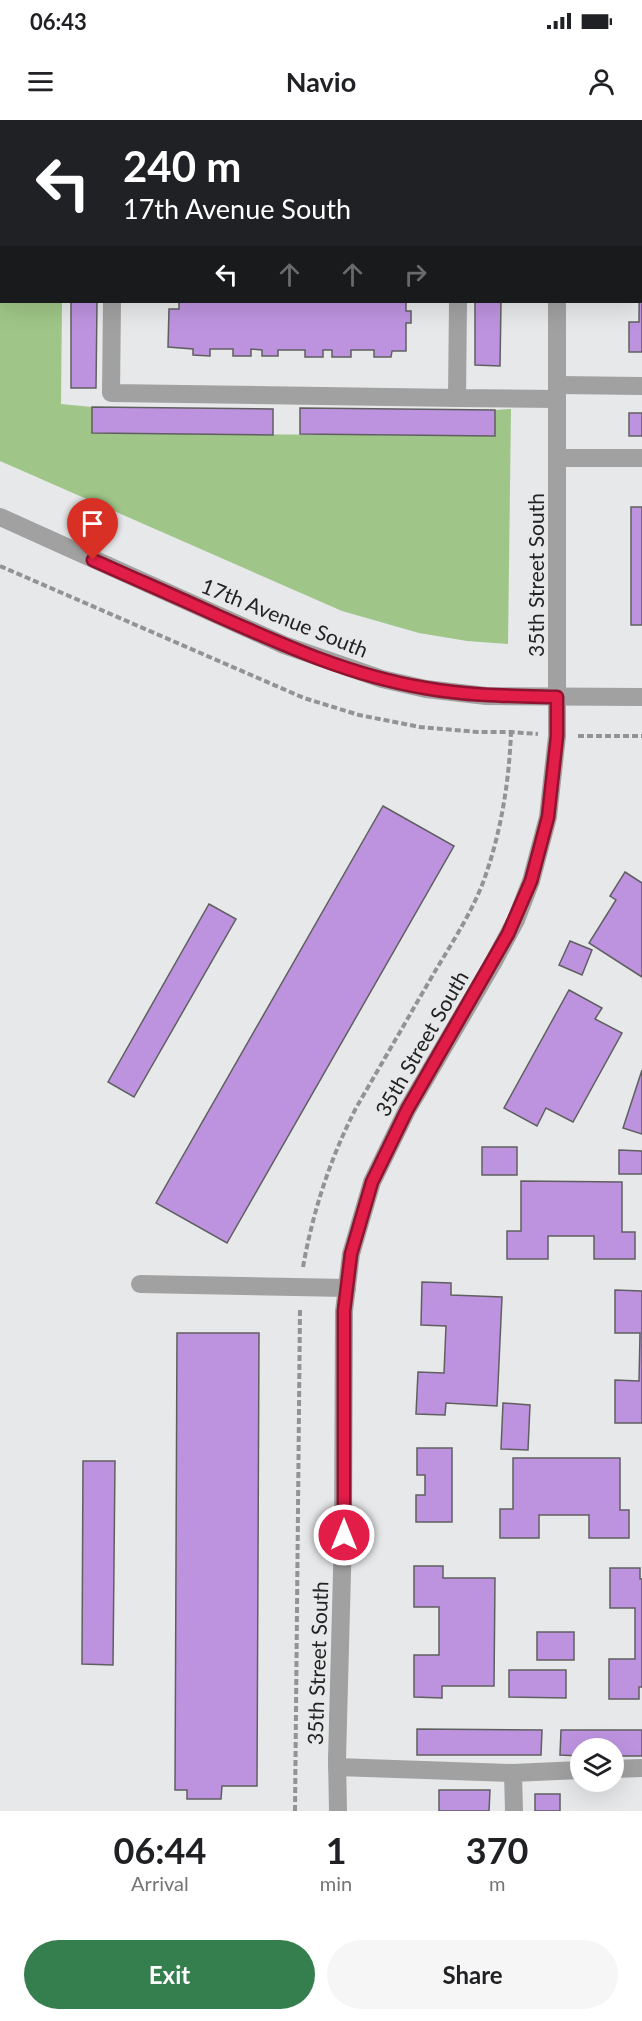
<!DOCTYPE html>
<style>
:root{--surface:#fff;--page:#f6f6f6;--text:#202124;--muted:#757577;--accent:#347f4d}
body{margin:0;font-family:Lato,sans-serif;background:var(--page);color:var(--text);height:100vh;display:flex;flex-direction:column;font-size:22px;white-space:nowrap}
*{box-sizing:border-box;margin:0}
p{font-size:20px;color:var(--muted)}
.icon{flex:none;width:33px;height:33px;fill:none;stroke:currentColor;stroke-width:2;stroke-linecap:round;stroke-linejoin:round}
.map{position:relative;height:1691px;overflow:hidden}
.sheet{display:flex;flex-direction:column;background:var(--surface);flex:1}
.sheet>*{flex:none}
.banner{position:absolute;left:0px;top:0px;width:642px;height:183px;box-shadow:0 6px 24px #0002;background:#202124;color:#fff;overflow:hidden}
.controls{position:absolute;left:570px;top:1618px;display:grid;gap:12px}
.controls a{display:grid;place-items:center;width:54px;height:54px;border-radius:50%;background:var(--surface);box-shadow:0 6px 24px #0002;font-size:30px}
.pin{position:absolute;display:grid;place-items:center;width:51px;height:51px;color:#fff;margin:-62px -26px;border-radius:50% 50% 50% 0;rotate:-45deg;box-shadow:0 0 6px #0007}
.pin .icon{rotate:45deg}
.me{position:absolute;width:66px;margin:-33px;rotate:0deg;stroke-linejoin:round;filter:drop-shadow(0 0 4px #0008)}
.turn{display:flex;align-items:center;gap:21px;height:126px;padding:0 24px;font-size:27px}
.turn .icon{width:78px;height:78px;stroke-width:2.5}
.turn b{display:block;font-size:42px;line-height:51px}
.lanes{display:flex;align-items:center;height:57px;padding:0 24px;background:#0003;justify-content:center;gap:30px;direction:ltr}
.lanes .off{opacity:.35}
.eta{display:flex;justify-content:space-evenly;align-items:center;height:102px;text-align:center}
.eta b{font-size:36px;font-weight:700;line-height:42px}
.button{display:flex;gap:12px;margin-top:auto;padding:12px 24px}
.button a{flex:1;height:69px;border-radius:36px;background:var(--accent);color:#fff;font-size:24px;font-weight:700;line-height:69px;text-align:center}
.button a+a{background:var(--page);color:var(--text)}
.status{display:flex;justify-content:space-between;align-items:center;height:42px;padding:0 30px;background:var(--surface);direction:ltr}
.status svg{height:16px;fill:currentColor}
header{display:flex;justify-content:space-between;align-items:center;height:78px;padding:0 24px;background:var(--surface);font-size:27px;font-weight:700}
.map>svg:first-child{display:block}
</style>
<div class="status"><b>06:43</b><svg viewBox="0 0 49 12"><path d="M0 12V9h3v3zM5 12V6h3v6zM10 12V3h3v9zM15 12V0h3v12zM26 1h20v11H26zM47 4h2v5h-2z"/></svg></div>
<header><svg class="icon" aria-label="menu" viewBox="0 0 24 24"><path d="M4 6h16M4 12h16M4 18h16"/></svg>Navio<svg class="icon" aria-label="person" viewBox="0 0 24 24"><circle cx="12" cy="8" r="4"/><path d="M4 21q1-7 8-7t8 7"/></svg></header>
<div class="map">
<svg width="642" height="1691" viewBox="0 0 642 1691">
<rect width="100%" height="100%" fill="#e7e8e9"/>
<!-- green -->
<path fill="#9fc688" d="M 0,0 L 63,0 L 63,2 L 2,2 L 2,182 L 62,182 L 61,284 L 92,287 L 92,313 L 494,316 L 495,290 L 511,289 L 508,524 L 467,521 L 419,513 L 342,491 L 0,341 Z"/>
<!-- building -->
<g fill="#bd93df" stroke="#605f60" stroke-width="1.5">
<rect x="164" y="0" width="84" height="2"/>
<rect x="337" y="0" width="83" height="2"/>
<path d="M 640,77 L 642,77 L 642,232 L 629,232 L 629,202 L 639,202 Z"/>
<path d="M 71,182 L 97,182 L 96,268 L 71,268 Z"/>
<path d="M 179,182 L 406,182 L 406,191 L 411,191 L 411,203 L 406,203 L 406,231 L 392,231 L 391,237 L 374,237 L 374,230 L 351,230 L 351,237 L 332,237 L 332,230 L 323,230 L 323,237 L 305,237 L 305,230 L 278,230 L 278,236 L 262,236 L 262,230 L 251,229 L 251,236 L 233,236 L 233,229 L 210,229 L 210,236 L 193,235 L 193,229 L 168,227 L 169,189 L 179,189 Z"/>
<path d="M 475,182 L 501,182 L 500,246 L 475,245 Z"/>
<path d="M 92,287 L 273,289 L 273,315 L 92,313 Z"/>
<path d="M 300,288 L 495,290 L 495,316 L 300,314 Z"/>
<rect x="629" y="293" width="13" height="23"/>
<rect x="631" y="387" width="11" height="118"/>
<path d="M 383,686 L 454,726 L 227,1123 L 156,1083 Z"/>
<path d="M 625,752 L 642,763 L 642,857 L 589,823 L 616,780 L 610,776 Z"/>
<path d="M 209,784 L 236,799 L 134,977 L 108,962 Z"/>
<path d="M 570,821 L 592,830 L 582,855 L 559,845 Z"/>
<path d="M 569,870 L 602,888 L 595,899 L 622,913 L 573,1002 L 546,988 L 537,1006 L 504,988 Z"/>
<path d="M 642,950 L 642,1014 L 623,1008 Z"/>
<rect x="482" y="1027" width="35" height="28"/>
<path d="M 619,1030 L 642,1031 L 642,1054 L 619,1054 Z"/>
<path d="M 521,1061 L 622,1062 L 622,1112 L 635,1112 L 635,1139 L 594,1139 L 594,1116 L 548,1116 L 548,1139 L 507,1139 L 507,1111 L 521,1111 Z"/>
<path d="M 422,1162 L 451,1163 L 451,1175 L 502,1177 L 497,1286 L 446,1283 L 445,1295 L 416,1294 L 418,1252 L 444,1253 L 446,1206 L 421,1205 Z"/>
<path d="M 615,1170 L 642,1171 L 642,1303 L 615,1303 L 615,1260 L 639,1261 L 640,1213 L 615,1213 Z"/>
<path d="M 177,1213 L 259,1213 L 257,1666 L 222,1666 L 221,1679 L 187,1679 L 187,1670 L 175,1670 Z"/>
<path d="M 503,1283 L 530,1285 L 528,1330 L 501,1329 Z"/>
<path d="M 417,1328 L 452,1328 L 452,1402 L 416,1402 L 416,1375 L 425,1375 L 425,1355 L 417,1355 Z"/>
<path d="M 513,1338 L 620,1338 L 620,1390 L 629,1390 L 629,1418 L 589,1418 L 589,1395 L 539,1395 L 539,1418 L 500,1418 L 500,1389 L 513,1389 Z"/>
<path d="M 83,1341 L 115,1341 L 113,1545 L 82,1544 Z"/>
<path d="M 414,1446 L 443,1446 L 443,1458 L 495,1458 L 494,1566 L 442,1566 L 442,1578 L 414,1577 L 414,1535 L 439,1535 L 439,1487 L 414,1487 Z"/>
<path d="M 610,1448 L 640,1448 L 640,1459 L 642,1459 L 642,1567 L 639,1567 L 639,1579 L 609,1579 L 609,1539 L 635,1539 L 635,1488 L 610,1488 Z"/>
<rect x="537" y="1512" width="37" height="28"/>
<path d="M 509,1550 L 566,1550 L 566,1578 L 509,1577 Z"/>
<path d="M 417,1609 L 542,1610 L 541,1635 L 417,1635 Z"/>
<path d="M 561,1610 L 642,1610 L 642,1636 L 614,1636 L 614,1629 L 580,1629 L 580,1636 L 560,1635 Z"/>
<path d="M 439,1670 L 490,1670 L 489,1691 L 439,1691 Z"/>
<rect x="535" y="1674" width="25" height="17"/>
</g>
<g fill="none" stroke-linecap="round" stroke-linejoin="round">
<!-- path -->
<g stroke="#929393" stroke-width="4" stroke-dasharray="6 3" stroke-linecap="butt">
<path d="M 0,446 L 304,578 L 359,595 L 420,607 L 477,612 L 511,612 L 538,614"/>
<path d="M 578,616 L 642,616"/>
<path d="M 303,1147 C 313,1091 330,1039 356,988 C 382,943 408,898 434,853 C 452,823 472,792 484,760 C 501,712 509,663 511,612"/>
<path d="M 295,1691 L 300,1188"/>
</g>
<!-- minor -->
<g stroke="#a2a1a1" stroke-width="18">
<path d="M 114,2 L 114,0"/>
<path d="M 459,2 L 459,0"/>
<path d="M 558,2 L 558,0"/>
<path d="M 640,21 L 642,21"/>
<path d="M 112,182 L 111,273 L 457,278"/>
<path d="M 458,182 L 457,278 L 557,279"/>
<path d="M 557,265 L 642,266"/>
<path d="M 557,338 L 642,338"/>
<path d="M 0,397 L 284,525 L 382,559 L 426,569 L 486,576 L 642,577"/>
<path d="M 140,1164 L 347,1168"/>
<path d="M 337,1647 L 513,1653"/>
<path d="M 614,1649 L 642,1648"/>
<path d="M 338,1691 L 337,1639 L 343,1415 L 344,1191 L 351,1134 L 372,1062 L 407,990 L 493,843 L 516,800 L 531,761 L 548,697 L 557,616 L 557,182"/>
<path d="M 514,1691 L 513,1653 L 580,1650"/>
</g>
</g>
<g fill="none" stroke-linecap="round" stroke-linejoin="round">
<!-- route casing -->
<g stroke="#92132f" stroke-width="15">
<path id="route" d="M 93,440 C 135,459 177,477 218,496 C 285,526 352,556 425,568 C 469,576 513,576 557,577 L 557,616 L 548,697 L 531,761 L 508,814 L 407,990 L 372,1062 L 351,1134 L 344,1191 L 344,1415"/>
</g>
<!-- route -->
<use href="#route" stroke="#e11d48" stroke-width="10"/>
</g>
<g text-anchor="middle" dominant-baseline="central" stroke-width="6" stroke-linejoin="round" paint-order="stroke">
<!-- street labels -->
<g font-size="21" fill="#222" stroke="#e7e8e9">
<text transform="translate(535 455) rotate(-90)">35th Street South</text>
<text transform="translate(285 497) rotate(22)">17th Avenue South</text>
<text transform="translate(421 923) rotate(-60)">35th Street South</text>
<text transform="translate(317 1543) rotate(-88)">35th Street South</text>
</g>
</g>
</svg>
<div class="controls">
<a><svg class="icon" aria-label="layers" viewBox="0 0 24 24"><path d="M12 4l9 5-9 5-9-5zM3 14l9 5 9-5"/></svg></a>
</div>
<div class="pin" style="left:93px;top:440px;background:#d93025"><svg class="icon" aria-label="arrive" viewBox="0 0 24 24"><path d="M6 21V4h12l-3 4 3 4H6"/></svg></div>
<svg class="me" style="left:344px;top:1415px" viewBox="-20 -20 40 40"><circle r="17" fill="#e11d48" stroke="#fff" stroke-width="3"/><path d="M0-11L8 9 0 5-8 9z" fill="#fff"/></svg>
<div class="banner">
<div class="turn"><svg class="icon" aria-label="left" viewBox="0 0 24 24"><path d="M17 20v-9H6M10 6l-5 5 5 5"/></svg><div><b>240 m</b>17th Avenue South</div></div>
<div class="lanes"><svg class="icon" aria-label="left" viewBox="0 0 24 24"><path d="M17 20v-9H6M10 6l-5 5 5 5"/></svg><svg class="icon off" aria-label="ahead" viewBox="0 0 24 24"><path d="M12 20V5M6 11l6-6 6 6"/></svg><svg class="icon off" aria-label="ahead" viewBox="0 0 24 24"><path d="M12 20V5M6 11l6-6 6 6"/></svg><svg class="icon off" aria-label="right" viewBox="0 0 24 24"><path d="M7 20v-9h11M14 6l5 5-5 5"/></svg></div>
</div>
</div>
<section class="sheet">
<div class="eta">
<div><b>06:44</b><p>Arrival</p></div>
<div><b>1</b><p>min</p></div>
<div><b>370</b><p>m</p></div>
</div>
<div class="button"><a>Exit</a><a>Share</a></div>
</section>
